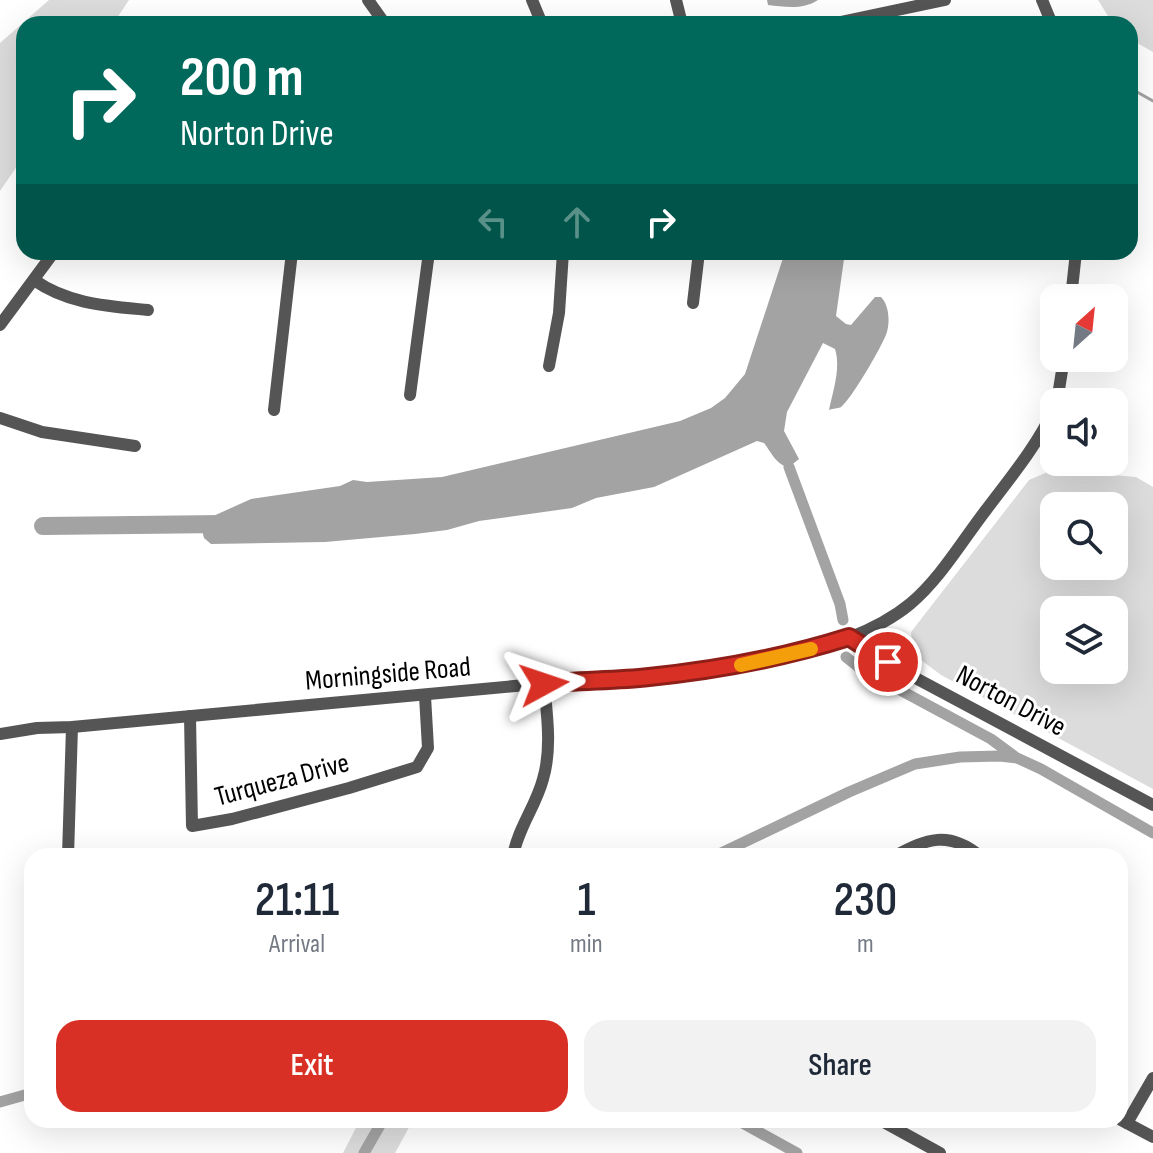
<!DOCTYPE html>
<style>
:root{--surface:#fff;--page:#f2f2f3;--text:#1f2937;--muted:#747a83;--accent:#d93025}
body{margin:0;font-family:"Sofia Sans Condensed",sans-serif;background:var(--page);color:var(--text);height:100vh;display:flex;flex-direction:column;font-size:30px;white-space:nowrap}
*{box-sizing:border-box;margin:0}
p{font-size:26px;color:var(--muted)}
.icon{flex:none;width:44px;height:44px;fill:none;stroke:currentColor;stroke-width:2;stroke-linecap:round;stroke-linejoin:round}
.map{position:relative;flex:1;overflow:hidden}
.panel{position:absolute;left:24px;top:848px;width:1104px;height:280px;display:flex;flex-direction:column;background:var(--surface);border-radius:24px;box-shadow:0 8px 32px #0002}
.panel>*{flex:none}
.top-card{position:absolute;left:16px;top:16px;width:1122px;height:244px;border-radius:24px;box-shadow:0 8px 32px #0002;background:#00695c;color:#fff;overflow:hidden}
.needle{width:52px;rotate:27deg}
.buttons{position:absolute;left:1040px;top:284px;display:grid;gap:16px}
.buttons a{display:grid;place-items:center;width:88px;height:88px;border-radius:16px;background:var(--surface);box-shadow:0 8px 32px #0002;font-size:40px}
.pin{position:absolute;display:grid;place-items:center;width:68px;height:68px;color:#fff;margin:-34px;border:4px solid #fff;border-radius:50%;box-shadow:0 2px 8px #0007}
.me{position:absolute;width:88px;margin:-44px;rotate:85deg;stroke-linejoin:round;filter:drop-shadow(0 0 6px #0008)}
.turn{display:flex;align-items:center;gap:28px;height:168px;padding:0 32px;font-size:36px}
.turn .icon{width:104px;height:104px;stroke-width:2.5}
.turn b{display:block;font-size:56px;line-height:68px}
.lanes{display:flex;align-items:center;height:76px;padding:0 32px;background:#0003;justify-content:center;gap:40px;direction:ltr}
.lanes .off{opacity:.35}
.eta{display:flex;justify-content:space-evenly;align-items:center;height:136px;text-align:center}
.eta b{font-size:48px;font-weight:600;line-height:56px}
.primary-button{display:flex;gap:16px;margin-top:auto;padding:16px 32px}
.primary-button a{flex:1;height:92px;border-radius:24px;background:var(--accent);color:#fff;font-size:32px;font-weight:600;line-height:92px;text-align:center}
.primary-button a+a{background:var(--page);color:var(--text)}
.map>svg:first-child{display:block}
</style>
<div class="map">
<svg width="1153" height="1153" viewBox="0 0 1153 1153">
<rect width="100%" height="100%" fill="#fff"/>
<!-- green -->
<g fill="#dcdcdc" fill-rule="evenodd">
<path d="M 49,0 L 129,0 L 113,24 L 24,24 L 24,156 L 0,191 L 0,43 Z"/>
<path d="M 1098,0 L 1153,0 L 1153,52 L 1130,39 L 1130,24 L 1113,24 Z"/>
<path d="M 1052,470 L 1136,477 L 1153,487 L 1153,789 L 941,675 L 913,654 L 911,632 L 1029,480 ZM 1054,506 L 1114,506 L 1114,566 L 1054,566 ZM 1054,610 L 1114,610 L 1114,670 L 1054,670 Z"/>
<path d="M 360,1120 L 413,1120 L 395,1153 L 343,1153 Z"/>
</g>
<!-- water -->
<g fill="#a3a3a3">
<path d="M 767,0 L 818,0 C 803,10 785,7 768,5 Z"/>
<path d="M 785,252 L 845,252 L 836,316 L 846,324 L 851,325 L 875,297 L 881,297 C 889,305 890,321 887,332 C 883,345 851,400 841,407 C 840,408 830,409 829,410 C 833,391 841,368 835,349 L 823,343 L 787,412 L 784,431 L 799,459 L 789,467 C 777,466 771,452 764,443 L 757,441 L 654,487 L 596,498 L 572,508 L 479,521 L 447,530 L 415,534 L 325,542 L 211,544 L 204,538 L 200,522 L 251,499 L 340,486 L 353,480 L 367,482 L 442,477 L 680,421 L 711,408 L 725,398 L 745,374 Z"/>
</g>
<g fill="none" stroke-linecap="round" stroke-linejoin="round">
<!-- stream -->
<path stroke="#a3a3a3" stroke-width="3" d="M 1137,92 L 1153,101"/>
<!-- canal -->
<g stroke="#a3a3a3" stroke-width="11">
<path d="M 789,467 L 840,604 L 843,620"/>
<path d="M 846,657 L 861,669 L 991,739 L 1014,756"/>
<path d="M 715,856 L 849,792 L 915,764 L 960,757 L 1000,756 L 1017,758 L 1041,769 L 1153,833"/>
<path d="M 0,1102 L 32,1093"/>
<path d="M 737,1120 L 797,1153"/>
<path d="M 364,1153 L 383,1120"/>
</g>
<!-- river -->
<path stroke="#a3a3a3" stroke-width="18" d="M 43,526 L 225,524"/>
<!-- minor -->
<g stroke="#555" stroke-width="12">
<path d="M 368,0 L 385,24"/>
<path d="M 532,0 L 542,24"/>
<path d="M 676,0 L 682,24"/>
<path d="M 1042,0 L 1052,24"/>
<path d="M 831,24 L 945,0"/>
<path d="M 34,280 C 68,304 107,306 148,310"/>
<path d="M 1071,298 L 1076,252"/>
<path d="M 693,303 L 699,252"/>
<path d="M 0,325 L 54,252"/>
<path d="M 549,366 L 559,313 L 563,252"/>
<path d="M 410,395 L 429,252"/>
<path d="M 1057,402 L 1064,358"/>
<path d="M 274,410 L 292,252"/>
<path d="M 0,418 L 42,432 L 135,446"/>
<path d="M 849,637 L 908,674 L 1153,805"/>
<path d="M 190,716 L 192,826 L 232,819 L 349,788 L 417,767 L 428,748 L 425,696"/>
<path d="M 0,734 L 37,728 L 72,727 L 601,678 C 688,677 841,661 910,604 C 940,579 962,541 986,510 C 1010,478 1037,446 1054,409"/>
<path d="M 68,856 L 72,727"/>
<path d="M 513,856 C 518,828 536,806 543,779 C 552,749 547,714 544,684"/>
<path d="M 895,856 C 927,839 948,830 980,856"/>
<path d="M 880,1120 L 940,1153"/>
<path d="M 1121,1120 L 1153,1137"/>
<path d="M 1127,1123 L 1153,1078"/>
</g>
</g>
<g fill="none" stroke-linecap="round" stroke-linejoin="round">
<!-- route casing -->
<g stroke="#8d1f18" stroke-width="20">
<path id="route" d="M 544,684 C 579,680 614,681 649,677 C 717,670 783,658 849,637 L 888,662"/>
</g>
<!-- route -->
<use href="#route" stroke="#d93025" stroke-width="14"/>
<!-- slow -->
<path stroke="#f59e0b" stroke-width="14" d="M 741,665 L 811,649"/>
</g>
<g text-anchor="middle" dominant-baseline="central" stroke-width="6" stroke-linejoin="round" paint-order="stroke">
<!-- street labels -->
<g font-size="28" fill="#000" stroke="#fff">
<text transform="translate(388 674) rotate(-5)">Morningside Road</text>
<text transform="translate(1011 701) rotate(28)">Norton Drive</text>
<text transform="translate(282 780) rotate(-15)">Turqueza Drive</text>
</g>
</g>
</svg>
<div class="buttons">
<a><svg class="needle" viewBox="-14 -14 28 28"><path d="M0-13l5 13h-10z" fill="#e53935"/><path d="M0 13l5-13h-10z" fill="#747a83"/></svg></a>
<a><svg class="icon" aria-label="sound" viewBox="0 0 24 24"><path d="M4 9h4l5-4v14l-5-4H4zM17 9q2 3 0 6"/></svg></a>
<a><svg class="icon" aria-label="search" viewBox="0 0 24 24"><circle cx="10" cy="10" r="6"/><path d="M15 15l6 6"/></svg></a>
<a><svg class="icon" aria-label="layers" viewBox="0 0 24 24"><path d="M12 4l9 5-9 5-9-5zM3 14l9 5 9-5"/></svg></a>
</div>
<div class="pin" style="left:888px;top:662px;background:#d93025"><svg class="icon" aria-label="arrive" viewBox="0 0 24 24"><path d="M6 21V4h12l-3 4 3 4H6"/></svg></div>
<svg class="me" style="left:544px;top:684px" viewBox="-20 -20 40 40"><path d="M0-17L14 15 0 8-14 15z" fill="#d93025" stroke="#fff" stroke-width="4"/></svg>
<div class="top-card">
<div class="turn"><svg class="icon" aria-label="right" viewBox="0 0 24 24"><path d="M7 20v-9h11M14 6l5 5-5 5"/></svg><div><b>200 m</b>Norton Drive</div></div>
<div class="lanes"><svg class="icon off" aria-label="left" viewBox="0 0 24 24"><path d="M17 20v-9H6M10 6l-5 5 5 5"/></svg><svg class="icon off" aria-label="ahead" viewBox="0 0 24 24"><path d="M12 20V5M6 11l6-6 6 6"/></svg><svg class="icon" aria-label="right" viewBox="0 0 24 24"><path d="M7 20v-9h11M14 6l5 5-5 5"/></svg></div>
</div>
<section class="panel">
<div class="eta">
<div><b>21:11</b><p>Arrival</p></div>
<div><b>1</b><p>min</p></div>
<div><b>230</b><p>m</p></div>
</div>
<div class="primary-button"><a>Exit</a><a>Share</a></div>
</section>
</div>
